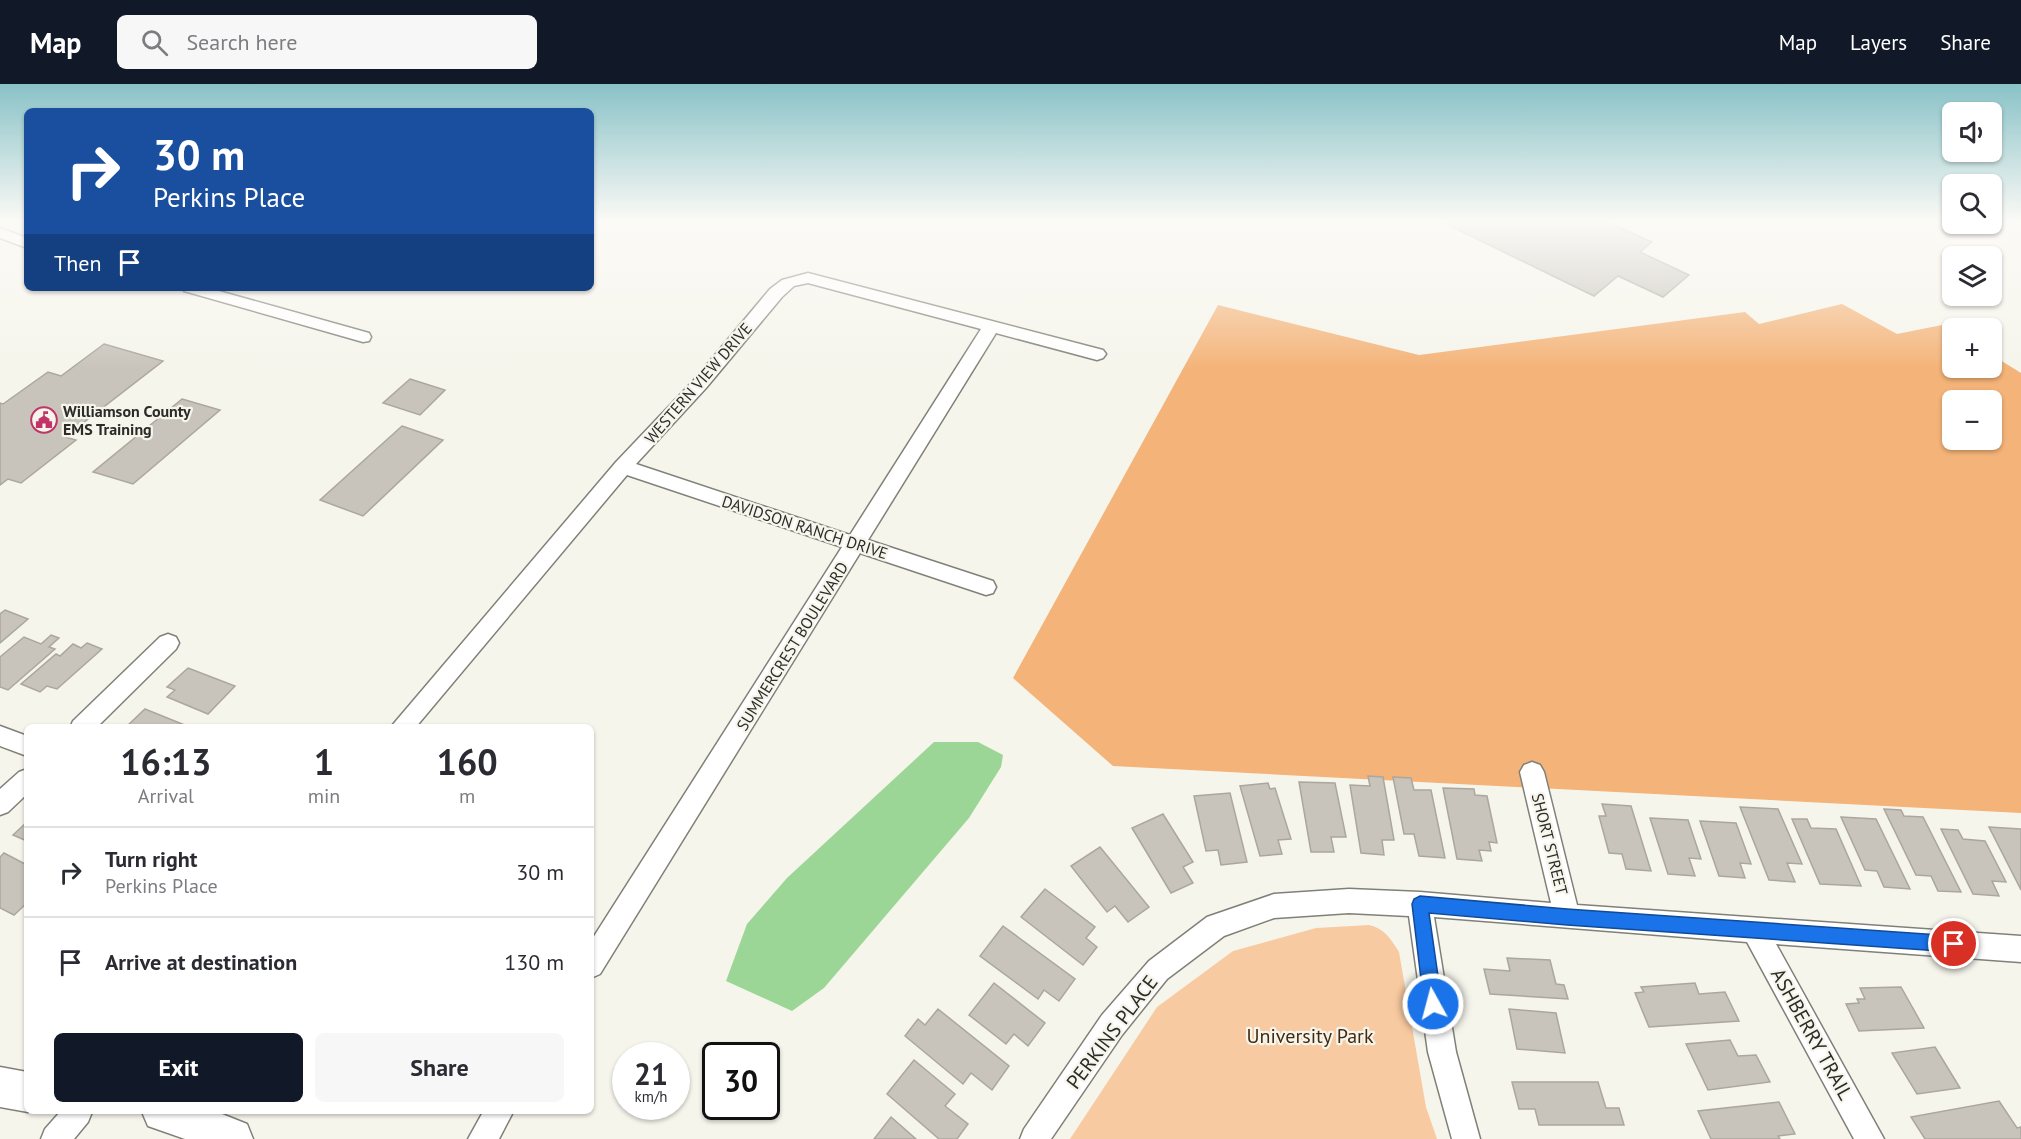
<!DOCTYPE html>
<meta charset="utf-8">
<style>
:root{--surface:#fff;--page:#f7f7f7;--text:#2b2b33;--muted:#7c7c81;--line:#e1e1e2;--accent:#111827}
body{margin:0;font-family:"PT Sans",sans-serif;background:var(--page);color:var(--text);height:100vh;display:flex;flex-direction:column;font-size:22px;white-space:nowrap}
*{box-sizing:border-box;margin:0}
p{font-size:20px;color:var(--muted)}
.icon{flex:none;width:33px;height:33px;fill:none;stroke:currentColor;stroke-width:2;stroke-linecap:round;stroke-linejoin:round}
.map{position:relative;flex:1;overflow:hidden}
.side{position:absolute;left:24px;top:640px;width:570px;height:390px;display:flex;flex-direction:column;background:var(--surface);border-radius:9px;box-shadow:0 2px 4px #0004}
.side>*{flex:none}
.banner{position:absolute;left:24px;top:24px;width:570px;height:183px;border-radius:9px;box-shadow:0 2px 4px #0004;background:#1a4fa0;color:#fff;overflow:hidden}
.tools{position:absolute;left:1942px;top:18px;display:grid;gap:12px}
.tools a{display:grid;place-items:center;width:60px;height:60px;border-radius:9px;background:var(--surface);box-shadow:0 2px 4px #0004;font-size:30px}
.speed{position:absolute;left:612px;top:958px;display:flex;gap:12px;font-size:30px;font-weight:700;text-align:center}
.speed>*{display:grid;place-content:center;width:78px;height:78px;border-radius:50%;background:var(--surface);box-shadow:0 2px 4px #0004;line-height:1}
.speed small{font-size:15px;font-weight:400}
.speed .limit{border:3px solid #111;border-radius:9px;background:#fff;color:#111}
.pin{position:absolute;display:grid;place-items:center;width:51px;height:51px;color:#fff;margin:-26px;border:3px solid #fff;border-radius:50%;box-shadow:0 2px 6px #0007}
.me{position:absolute;width:66px;margin:-33px;rotate:353deg;stroke-linejoin:round;filter:drop-shadow(0 0 4px #0008)}
.turn{display:flex;align-items:center;gap:21px;height:126px;padding:0 30px;font-size:27px}
.turn .icon{width:78px;height:78px;stroke-width:2.5}
.turn b{display:block;font-size:42px;line-height:51px}
.then{display:flex;align-items:center;height:57px;padding:0 30px;background:#0003;gap:12px;font-size:22px}
.eta{display:flex;justify-content:space-evenly;align-items:center;height:102px;text-align:center}
.eta b{font-size:36px;font-weight:800;line-height:42px}
.primary-button{display:flex;gap:12px;margin-top:auto;padding:12px 30px}
.primary-button a{flex:1;height:69px;border-radius:9px;background:var(--accent);color:#fff;font-size:24px;font-weight:800;line-height:69px;text-align:center}
.primary-button a+a{background:var(--page);color:var(--text)}
ul{padding:0;list-style:none}
li{display:flex;align-items:center;gap:18px;height:90px;padding:0 30px;border-top:2px solid var(--line)}
li div{flex:1}
li b{display:block;font-size:22px}
li em{font-style:normal}
header{display:flex;align-items:center;gap:36px;box-sizing:border-box;height:84px;padding:0 30px;background:var(--accent);color:#fff}
header strong{font-size:28px}
nav{display:flex;gap:33px;margin-inline-start:auto;font-size:21px}
.search{width:420px;height:54px;background:var(--page);display:flex;align-items:center;gap:15px;box-sizing:border-box;padding:0 21px;border-radius:9px;color:var(--muted);font-size:22px}
.map>svg:first-child{display:block}
</style>
<header>
<strong>Map</strong>
<div class="search"><svg class="icon" aria-label="search" viewBox="0 0 24 24"><circle cx="10" cy="10" r="6"/><path d="M15 15l6 6"/></svg>Search here</div>
<nav><a>Map</a><a>Layers</a><a>Share</a></nav>
</header>
<div class="map">
<svg width="2021" height="1055" viewBox="0 0 2021 1055">
<rect width="100%" height="100%" fill="#f6f5ec"/>
<!-- green -->
<path fill="#f8caa1" d="M 1369,841 C 1384,844 1391,855 1399,868 L 1426,1023 L 1437,1055 L 1070,1055 L 1157,923 L 1233,867 L 1316,844 Z"/>
<!-- forest -->
<path fill="#f4b378" fill-rule="evenodd" d="M 1842,220 L 1897,250 L 1942,241 L 1953,248 L 1953,284 L 1992,284 L 1992,271 L 2021,289 L 2021,729 L 1113,682 L 1013,594 L 1218,221 L 1419,271 L 1745,228 L 1759,240 ZM 1953,316 L 1992,316 L 1992,356 L 1953,356 Z"/>
<!-- water -->
<path fill="#9bd696" d="M 934,658 L 978,658 L 1003,671 L 1001,683 L 969,734 L 824,904 L 792,927 L 726,897 L 747,840 L 787,794 Z"/>
<!-- building -->
<g fill="#c8c3bb" stroke="#aba79f" stroke-width="1.5">
<path d="M 1442,138 L 1608,138 L 1652,158 L 1640,168 L 1689,191 L 1663,213 L 1618,192 L 1594,212 Z"/>
<path d="M 104,260 L 163,277 L 65,353 L 76,356 L 21,399 L 8,395 L 0,401 L 0,319 L 3,320 L 48,288 L 61,292 Z"/>
<path d="M 410,295 L 445,306 L 420,331 L 383,319 Z"/>
<path d="M 182,315 L 220,326 L 133,400 L 93,388 Z"/>
<path d="M 402,342 L 443,356 L 363,432 L 320,416 Z"/>
<path d="M 5,526 L 28,535 L 0,559 L 0,530 Z"/>
<path d="M 51,551 L 59,554 L 49,563 L 55,565 L 8,606 L 0,603 L 0,573 L 24,553 L 41,560 Z"/>
<path d="M 87,559 L 102,565 L 57,605 L 47,602 L 40,608 L 21,600 L 56,570 L 60,572 L 73,560 L 81,564 Z"/>
<path d="M 188,584 L 235,602 L 208,630 L 167,613 L 175,606 L 167,603 Z"/>
<path d="M 145,625 L 192,644 L 126,643 Z"/>
<path d="M 1368,692 L 1383,693 L 1394,756 L 1382,756 L 1384,771 L 1361,769 L 1350,701 L 1370,702 Z"/>
<path d="M 1393,693 L 1411,694 L 1414,706 L 1431,706 L 1445,774 L 1419,772 L 1414,750 L 1404,750 Z"/>
<path d="M 1299,698 L 1335,699 L 1346,753 L 1331,753 L 1334,768 L 1311,768 Z"/>
<path d="M 1268,699 L 1270,705 L 1275,704 L 1291,755 L 1278,756 L 1282,770 L 1260,772 L 1240,702 Z"/>
<path d="M 1443,704 L 1474,705 L 1475,711 L 1487,712 L 1497,759 L 1489,758 L 1491,767 L 1479,766 L 1482,777 L 1457,775 Z"/>
<path d="M 1230,709 L 1247,778 L 1221,781 L 1218,766 L 1206,767 L 1194,712 Z"/>
<path d="M 1602,720 L 1631,722 L 1651,787 L 1626,785 L 1622,770 L 1609,769 L 1599,732 L 1606,732 Z"/>
<path d="M 1740,723 L 1778,725 L 1802,780 L 1787,779 L 1795,798 L 1769,796 Z"/>
<path d="M 1884,725 L 1901,726 L 1904,732 L 1923,733 L 1961,808 L 1938,807 L 1931,792 L 1916,791 Z"/>
<path d="M 1163,730 L 1193,778 L 1183,783 L 1193,799 L 1171,809 L 1132,744 Z"/>
<path d="M 1841,733 L 1876,735 L 1910,805 L 1884,803 L 1877,787 L 1865,786 Z"/>
<path d="M 1650,734 L 1688,736 L 1701,775 L 1689,774 L 1695,792 L 1668,790 Z"/>
<path d="M 1792,735 L 1807,735 L 1811,744 L 1836,745 L 1861,802 L 1820,800 Z"/>
<path d="M 1700,737 L 1736,739 L 1751,780 L 1740,779 L 1745,794 L 1719,792 Z"/>
<path d="M 27,738 L 27,757 L 13,751 Z"/>
<path d="M 1989,743 L 2021,745 L 2021,806 Z"/>
<path d="M 1941,745 L 1958,746 L 1963,755 L 1985,757 L 2006,798 L 1992,797 L 1999,812 L 1973,810 Z"/>
<path d="M 1100,763 L 1149,823 L 1128,838 L 1115,822 L 1107,828 L 1071,782 Z"/>
<path d="M 4,769 L 27,781 L 27,819 L 14,831 L 0,824 L 0,773 Z"/>
<path d="M 1045,805 L 1095,843 L 1086,854 L 1097,863 L 1083,881 L 1021,833 Z"/>
<path d="M 1003,842 L 1075,895 L 1059,917 L 1044,906 L 1038,915 L 980,872 Z"/>
<path d="M 1507,874 L 1550,876 L 1556,900 L 1564,901 L 1568,915 L 1490,910 L 1484,885 L 1510,887 Z"/>
<path d="M 994,899 L 1045,939 L 1028,962 L 1014,950 L 1006,960 L 969,931 Z"/>
<path d="M 1695,899 L 1699,910 L 1725,908 L 1739,937 L 1649,943 L 1635,909 L 1644,908 L 1641,903 Z"/>
<path d="M 1901,903 L 1924,944 L 1859,947 L 1846,920 L 1859,919 L 1857,915 L 1865,915 L 1860,904 Z"/>
<path d="M 938,925 L 1009,982 L 992,1006 L 971,989 L 963,1000 L 905,952 L 918,935 L 925,941 Z"/>
<path d="M 1509,925 L 1556,929 L 1565,969 L 1517,965 Z"/>
<path d="M 1730,956 L 1738,972 L 1756,971 L 1770,998 L 1708,1006 L 1686,960 Z"/>
<path d="M 1935,963 L 1960,1004 L 1917,1010 L 1892,969 Z"/>
<path d="M 914,976 L 955,1010 L 945,1022 L 968,1040 L 957,1055 L 939,1055 L 887,1010 Z"/>
<path d="M 1512,998 L 1598,998 L 1606,1024 L 1619,1024 L 1624,1041 L 1539,1041 L 1535,1025 L 1519,1025 Z"/>
<path d="M 1999,1017 L 2017,1044 L 2021,1043 L 2021,1055 L 1925,1055 L 1911,1033 Z"/>
<path d="M 1779,1018 L 1795,1050 L 1778,1052 L 1780,1055 L 1711,1055 L 1698,1027 Z"/>
<path d="M 891,1033 L 916,1055 L 874,1055 Z"/>
</g>
<g fill="none" stroke-linecap="round" stroke-linejoin="round">
<!-- street casing -->
<g stroke="#818078" stroke-width="3">
<g id="street">
<path d="M 0,144 L 27,154 L 27,164 L 0,154 Z"/>
<path d="M 808,189 L 1103,266 L 1106,270 L 1103,274 L 1097,276 L 996,249 L 868,456 L 993,497 L 996,503 L 993,509 L 986,511 L 860,469 L 600,890 L 591,894 L 591,857 L 842,463 L 627,391 L 415,644 L 390,644 L 616,378 L 694,296 L 770,205 L 782,196 ZM 808,199 L 981,245 L 850,451 L 636,380 L 706,304 L 782,213 L 794,202 Z"/>
<path d="M 182,204 L 208,204 L 369,249 L 371,253 L 369,257 L 363,258 L 184,207 Z"/>
<path d="M 168,550 L 176,553 L 179,559 L 176,565 L 96,644 L 70,644 L 73,637 L 160,553 Z"/>
<path d="M 0,642 L 27,652 L 27,672 L 0,662 Z"/>
<path d="M 1532,678 L 1540,681 L 1544,688 L 1577,821 L 2021,852 L 2021,878 L 1776,860 L 1884,1055 L 1854,1055 L 1747,858 L 1434,833 L 1456,968 L 1480,1055 L 1452,1055 L 1428,968 L 1409,832 L 1349,829 L 1274,834 L 1224,852 L 1167,895 L 1122,951 L 1051,1055 L 1020,1055 L 1024,1045 L 1102,931 L 1149,877 L 1207,833 L 1274,810 L 1349,805 L 1420,808 L 1551,819 L 1520,688 L 1524,681 Z"/>
<path d="M 27,685 L 27,710 L 8,728 L 0,731 L 0,705 L 19,688 Z"/>
<path d="M 60,1028 L 92,1028 L 88,1038 L 74,1055 L 41,1055 L 45,1045 Z"/>
<path d="M 483,1028 L 513,1028 L 499,1055 L 468,1055 Z"/>
</g>
</g>
<!-- secondary casing -->
<g stroke="#818078" stroke-width="3">
<g id="secondary">
<path d="M 0,983 L 27,988 L 28,1028 L 0,1023 Z"/>
<path d="M 142,1028 L 217,1028 L 247,1040 L 253,1055 L 185,1055 L 148,1042 Z"/>
</g>
</g>
<!-- street -->
<use href="#street" fill="#fff" fill-rule="evenodd"/>
<!-- secondary -->
<use href="#secondary" fill="#fff" fill-rule="evenodd"/>
</g>
<!-- sky -->
<linearGradient id="sky" x2="0" y2="1"><stop stop-color="#89c2c7"/><stop offset="0.48" stop-color="#fbfaf6"/><stop offset="1" stop-color="#fbfaf6" stop-opacity="0"/></linearGradient>
<rect width="2021" height="286" fill="url(#sky)"/>
<!-- route -->
<path fill="#1a73e8" stroke="#114b97" stroke-width="1.5" d="M 1420,812 L 1567,825 L 1954,852 L 1960,854 L 1963,860 L 1960,866 L 1954,868 L 1567,841 L 1429,829 L 1442,920 L 1439,927 L 1433,929 L 1427,927 L 1424,920 L 1412,820 L 1414,815 Z"/>
<!-- icons -->
<defs>
<g id="civic-ring" transform="scale(1.35)"><circle r="9.5" fill="#f6f5ec" stroke="#c13468" stroke-width="1.5"/><path d="M-.6-6.5H3V-4.5H.6V-3L4-1V1h2V6H-6V1h2V-1L-.6-3ZM-1.2 2.5V6h2.4V2.5Z" fill="#c13468"/></g>
</defs>
<g fill-rule="evenodd">
<use href="#civic-ring" x="44" y="336"/>
</g>
<g text-anchor="middle" dominant-baseline="central" stroke-width="4.5" stroke-linejoin="round" paint-order="stroke">
<!-- street labels -->
<g font-size="16" fill="#2c2b28" stroke="#f6f5ec">
<text transform="translate(698 299) rotate(-49)">WESTERN VIEW DRIVE</text>
<text transform="translate(805 443) rotate(18)">DAVIDSON RANCH DRIVE</text>
<text transform="translate(792 562) rotate(-58)">SUMMERCREST BOULEVARD</text>
<text transform="translate(1550 760) rotate(76)">SHORT STREET</text>
</g>
<!-- poi labels -->
<g font-size="16" font-weight="bold" fill="#2c2b28" stroke="#f6f5ec" text-anchor="start">
<text x="63" y="327">Williamson County<tspan x="63" dy="18">EMS Training</tspan></text>
</g>
<!-- near-street labels -->
<g font-size="20" fill="#2c2b28" stroke="#f6f5ec">
<text transform="translate(1112 948) rotate(-53)">PERKINS PLACE</text>
<text transform="translate(1812 950) rotate(61)">ASHBERRY TRAIL</text>
</g>
<!-- near-park labels -->
<g font-size="20" fill="#43290f" stroke="#f6f5ec">
<text x="1310" y="952">University Park</text>
</g>
</g>
</svg>
<div class="tools">
<a><svg class="icon" aria-label="sound" viewBox="0 0 24 24"><path d="M4 9h4l5-4v14l-5-4H4zM17 9q2 3 0 6"/></svg></a>
<a><svg class="icon" aria-label="search" viewBox="0 0 24 24"><circle cx="10" cy="10" r="6"/><path d="M15 15l6 6"/></svg></a>
<a><svg class="icon" aria-label="layers" viewBox="0 0 24 24"><path d="M12 4l9 5-9 5-9-5zM3 14l9 5 9-5"/></svg></a>
<a>+</a>
<a>−</a>
</div>
<div class="speed"><div>21<small>km/h</small></div><div class="limit">30</div></div>
<div class="pin" style="left:1954px;top:860px;background:#d93025"><svg class="icon" aria-label="arrive" viewBox="0 0 24 24"><path d="M6 21V4h12l-3 4 3 4H6"/></svg></div>
<svg class="me" style="left:1433px;top:920px" viewBox="-20 -20 40 40"><circle r="17" fill="#1a73e8" stroke="#fff" stroke-width="3"/><path d="M0-11L8 9 0 5-8 9z" fill="#fff"/></svg>
<div class="banner">
<div class="turn"><svg class="icon" aria-label="right" viewBox="0 0 24 24"><path d="M7 20v-9h11M14 6l5 5-5 5"/></svg><div><b>30 m</b>Perkins Place</div></div>
<div class="then">Then<svg class="icon" aria-label="arrive" viewBox="0 0 24 24"><path d="M6 21V4h12l-3 4 3 4H6"/></svg></div>
</div>
<section class="side">
<div class="eta">
<div><b>16:13</b><p>Arrival</p></div>
<div><b>1</b><p>min</p></div>
<div><b>160</b><p>m</p></div>
</div>
<ul>
<li><svg class="icon" aria-label="right" viewBox="0 0 24 24"><path d="M7 20v-9h11M14 6l5 5-5 5"/></svg><div><b>Turn right</b><p>Perkins Place</p></div><em>30 m</em></li>
<li><svg class="icon" aria-label="arrive" viewBox="0 0 24 24"><path d="M6 21V4h12l-3 4 3 4H6"/></svg><div><b>Arrive at destination</b></div><em>130 m</em></li>
</ul>
<div class="primary-button"><a>Exit</a><a>Share</a></div>
</section>
</div>
